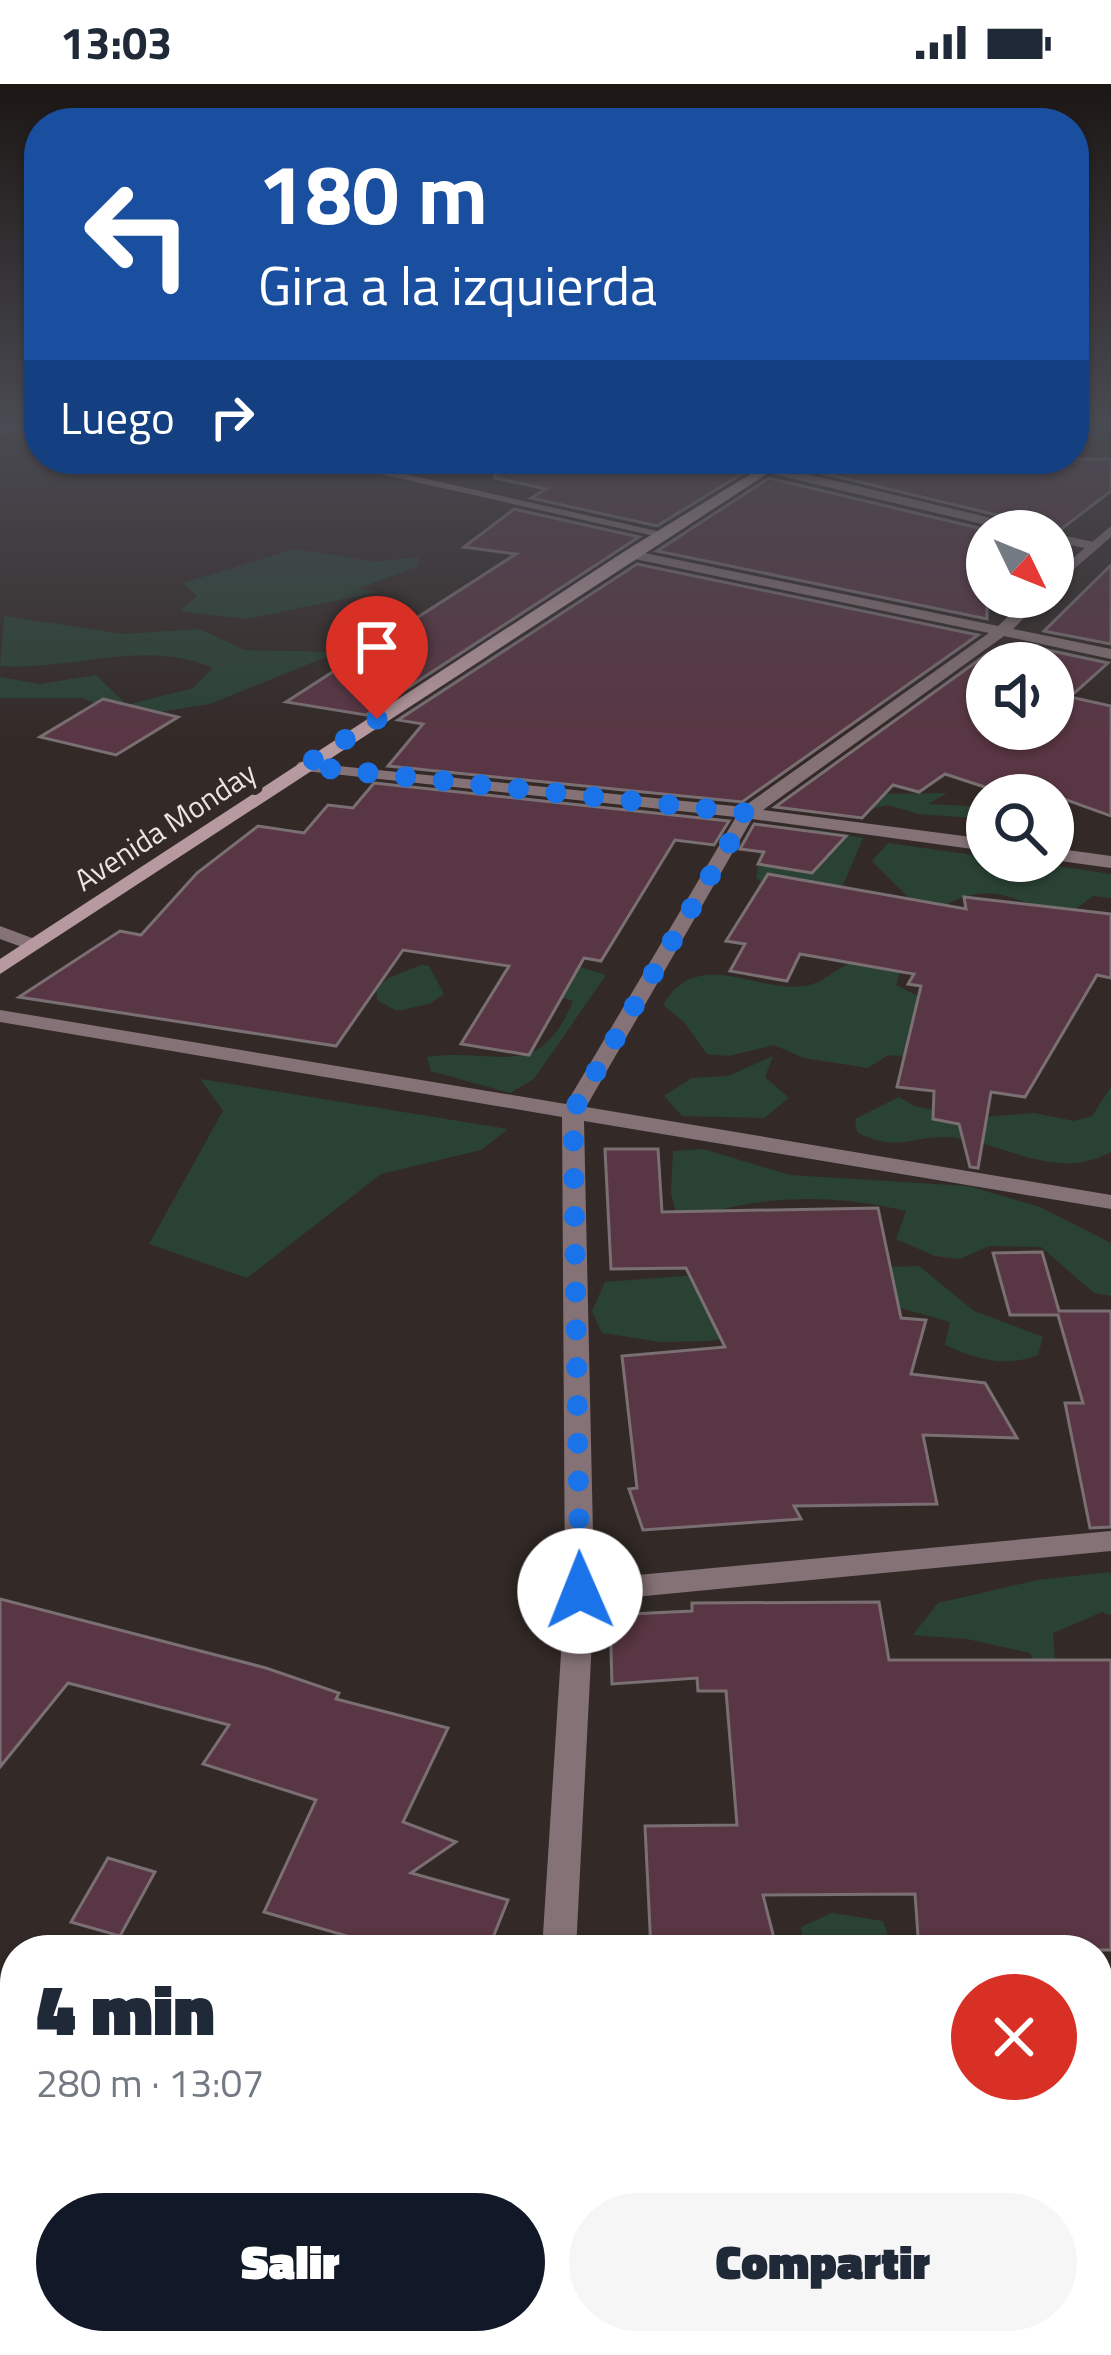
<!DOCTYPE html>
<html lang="es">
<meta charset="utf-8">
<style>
:root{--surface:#fff;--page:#f6f6f7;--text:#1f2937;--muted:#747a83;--accent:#111827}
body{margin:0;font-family:"Titillium Web",sans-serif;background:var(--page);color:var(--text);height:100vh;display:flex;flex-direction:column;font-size:45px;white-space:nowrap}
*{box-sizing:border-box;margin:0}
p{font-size:39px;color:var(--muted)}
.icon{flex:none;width:66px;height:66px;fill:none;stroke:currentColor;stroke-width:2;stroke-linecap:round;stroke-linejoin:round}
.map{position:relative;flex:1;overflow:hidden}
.sheet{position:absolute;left:0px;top:1851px;width:1113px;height:420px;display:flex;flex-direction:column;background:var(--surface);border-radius:48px 48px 0 0;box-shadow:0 3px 9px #0004}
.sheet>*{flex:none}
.hud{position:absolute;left:24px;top:24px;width:1065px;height:366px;border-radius:48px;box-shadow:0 3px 9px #0004;background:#1a4fa0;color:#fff;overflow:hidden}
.needle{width:78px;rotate:133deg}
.tools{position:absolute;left:966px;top:426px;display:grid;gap:24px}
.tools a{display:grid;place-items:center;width:108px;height:108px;border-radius:50%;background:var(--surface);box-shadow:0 3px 9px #0004;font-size:60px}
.pin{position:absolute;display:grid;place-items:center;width:102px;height:102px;color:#fff;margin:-123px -51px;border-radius:50% 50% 50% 0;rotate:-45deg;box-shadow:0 0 12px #0007}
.pin .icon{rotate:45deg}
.me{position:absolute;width:132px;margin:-66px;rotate:359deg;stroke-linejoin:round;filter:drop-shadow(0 0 9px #0008)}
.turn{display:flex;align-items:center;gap:42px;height:252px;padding:0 36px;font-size:54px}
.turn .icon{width:156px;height:156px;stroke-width:2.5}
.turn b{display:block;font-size:84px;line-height:102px}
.then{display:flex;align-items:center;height:114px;padding:0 36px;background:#0003;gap:24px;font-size:45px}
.round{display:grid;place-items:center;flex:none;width:126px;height:126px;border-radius:63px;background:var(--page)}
.summary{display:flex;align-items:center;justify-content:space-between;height:204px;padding:0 36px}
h1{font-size:72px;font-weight:800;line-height:90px}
.cta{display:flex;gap:24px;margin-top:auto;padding:24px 36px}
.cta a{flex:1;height:138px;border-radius:72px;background:var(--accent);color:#fff;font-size:48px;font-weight:800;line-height:138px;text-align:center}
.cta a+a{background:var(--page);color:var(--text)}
.status{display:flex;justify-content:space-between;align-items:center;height:84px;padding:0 60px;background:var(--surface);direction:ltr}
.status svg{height:33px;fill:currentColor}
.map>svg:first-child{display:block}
</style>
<div class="status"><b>13:03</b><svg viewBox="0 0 49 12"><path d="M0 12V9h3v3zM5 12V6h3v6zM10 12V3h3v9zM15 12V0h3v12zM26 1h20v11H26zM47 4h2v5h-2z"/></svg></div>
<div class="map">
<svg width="1111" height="2271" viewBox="0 0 1111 2271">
<rect width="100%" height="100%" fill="#332a27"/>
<!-- green -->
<g fill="#2a4234">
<path d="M 295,465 L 374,478 L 419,473 L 417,483 L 359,504 L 377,508 L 247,535 L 180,527 L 197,512 L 183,499 Z"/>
<path d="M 4,532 L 124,550 L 200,545 L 244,566 L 338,568 L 210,620 L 125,633 L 83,614 L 0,614 L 0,593 L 40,600 L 96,591 L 127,621 L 193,604 L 213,584 C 145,554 70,587 0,582 Z"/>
<path d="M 864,700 L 890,710 L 947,709 L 928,720 L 987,723 L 987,735 L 919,730 L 887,721 L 860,728 Z"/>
<path d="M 814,745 L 863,754 L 835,820 L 791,815 L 756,794 L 762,756 Z"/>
<path d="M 888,759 L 987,773 L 987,777 L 1022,777 L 1111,790 L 1111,814 L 1093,812 L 1069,830 C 1009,821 999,791 937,825 L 910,815 L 872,777 Z"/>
<path d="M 856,877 L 901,886 L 896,901 L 922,914 L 929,974 L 888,971 L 868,984 L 804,974 L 774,961 L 728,972 L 707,970 L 684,938 L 663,921 C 697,862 755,909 805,902 C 825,899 836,883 856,877 Z"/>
<path d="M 421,881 L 429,882 L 444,910 L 429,920 L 397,927 L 377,916 L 376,904 L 388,894 Z"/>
<path d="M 574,881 L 606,891 L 534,995 L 510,1009 L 431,987 L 427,973 C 496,963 539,1000 573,917 L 550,910 Z"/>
<path d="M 773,972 L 765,993 L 789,1014 L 764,1034 L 682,1032 L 664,1012 L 692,994 L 728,992 Z"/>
<path d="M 200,995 L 508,1045 L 481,1066 L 381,1090 L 247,1194 L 149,1160 L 223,1027 Z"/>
<path d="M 1111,1003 L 1111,1068 C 1058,1097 1011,1062 957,1054 C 917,1048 899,1071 857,1048 L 855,1035 L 899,1013 L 914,1022 L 973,1034 L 1034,1029 L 1074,1037 L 1092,1032 Z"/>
<path d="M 703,1065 L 790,1091 L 968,1102 L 1040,1123 L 1111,1159 L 1111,1212 L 1094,1209 L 1041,1163 L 989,1162 L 960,1175 L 935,1172 L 896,1155 L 906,1127 C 836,1109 745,1109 679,1141 L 671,1109 L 673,1067 Z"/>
<path d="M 919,1182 L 974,1227 L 1043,1253 L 1038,1271 C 1003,1284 977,1275 945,1261 L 950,1238 L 893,1222 L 710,1257 L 661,1258 L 602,1249 L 592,1227 L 605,1198 L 736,1188 Z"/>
<path d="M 1111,1488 L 1111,1531 L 1102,1528 L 1053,1549 L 1056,1595 L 1045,1603 L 1030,1569 L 967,1555 L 913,1551 L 938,1519 L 1037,1496 Z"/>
<path d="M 832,1829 L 883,1837 L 893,1866 L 805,1866 L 801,1843 Z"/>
<path d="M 262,2256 L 445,2256 L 450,2271 L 268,2271 Z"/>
</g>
<!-- building -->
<g fill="#593643" stroke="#7a6f73" stroke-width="3">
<path d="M 497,375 L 766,375 L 657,442 L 531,414 L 546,405 L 495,394 Z"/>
<path d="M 794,375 L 939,375 L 986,389 L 1015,375 L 1111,375 L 1111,407 L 1060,446 L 1041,447 L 1030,439 L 789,381 Z"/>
<path d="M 769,394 L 987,446 L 987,535 L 657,467 Z"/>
<path d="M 514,425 L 639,453 L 366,631 L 286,618 L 516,470 L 464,463 Z"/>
<path d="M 637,480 L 978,551 L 742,718 L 388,682 L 423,640 L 398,636 Z"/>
<path d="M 1111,481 L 1111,560 L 1044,547 Z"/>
<path d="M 1029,562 L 1108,579 L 1070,613 L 1111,622 L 1111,732 L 1053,711 L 1009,711 L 945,690 L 919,708 L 893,701 L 862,734 L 775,723 L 987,570 L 987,645 L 1053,645 L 1053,579 L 1012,579 Z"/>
<path d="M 103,615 L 178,633 L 116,671 L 40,653 Z"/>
<path d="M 374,699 L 729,737 L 714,761 L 675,756 L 601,877 L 584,874 L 529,971 L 461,960 L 509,882 L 403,866 L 336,962 L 19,913 L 120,847 L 141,851 L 197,789 L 258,742 L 304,749 L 328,721 L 353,724 Z"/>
<path d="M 754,740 L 846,752 L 812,789 L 758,780 L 764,768 L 740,765 Z"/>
<path d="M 768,790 L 966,825 L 964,813 L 1111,830 L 1111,894 L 1097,891 L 1025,1013 L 991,1008 L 978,1084 L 970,1083 L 959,1040 L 933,1035 L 934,1007 L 897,1003 L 921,902 L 908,900 L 914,890 L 800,870 L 787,897 L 730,887 L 745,860 L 726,857 Z"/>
<path d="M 605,1065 L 658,1065 L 662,1128 L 878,1124 L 901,1234 L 926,1236 L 911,1290 L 985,1299 L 1017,1354 L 923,1351 L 937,1420 L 794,1422 L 801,1435 L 643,1446 L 629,1405 L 637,1404 L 622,1272 L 725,1263 L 686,1184 L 611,1185 Z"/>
<path d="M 1042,1168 L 1059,1227 L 1111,1227 L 1111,1443 L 1090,1444 L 1065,1319 L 1083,1319 L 1058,1231 L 1010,1231 L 993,1169 Z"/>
<path d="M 0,1515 L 266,1584 L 339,1609 L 336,1615 L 448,1644 L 403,1738 L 456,1758 L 411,1789 L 508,1816 L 488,1866 L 395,1866 L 264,1828 L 316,1716 L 203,1680 L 229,1641 L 68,1599 L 0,1683 Z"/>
<path d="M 879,1518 L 889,1576 L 1111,1576 L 1111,1866 L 919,1866 L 915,1810 L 763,1811 L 777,1866 L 651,1866 L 645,1742 L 737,1741 L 726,1607 L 698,1607 L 697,1594 L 612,1600 L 610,1531 L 692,1527 L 692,1519 Z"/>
<path d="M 108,1774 L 155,1788 L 120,1852 L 71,1838 Z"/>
</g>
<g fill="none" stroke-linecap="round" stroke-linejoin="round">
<!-- service -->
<g fill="#857276" fill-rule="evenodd">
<path d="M 769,381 L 1029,443 L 1036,447 L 1012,447 L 764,388 L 764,382 Z"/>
<path d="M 1053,449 L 1098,459 L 1100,462 L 1093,466 L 1053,457 Z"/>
</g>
<!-- minor -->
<g fill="#857276" fill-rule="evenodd">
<path d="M 15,338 L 32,338 L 0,353 L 0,345 Z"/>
<path d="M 314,375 L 338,375 L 670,450 L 663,454 Z"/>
<path d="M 1111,442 L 1111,453 L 1053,503 L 1053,491 Z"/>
<path d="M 630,466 L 998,542 L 1029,513 L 1045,513 L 1013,545 L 1111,565 L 1111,575 L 1004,552 L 763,726 L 987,755 L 987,767 L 752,735 L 586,1023 L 1111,1111 L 1111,1125 L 584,1037 L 594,1495 L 1111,1447 L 1111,1467 L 594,1517 L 576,1866 L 542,1866 L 565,1507 L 562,1033 L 0,938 L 0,926 L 566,1020 L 736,733 L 305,687 L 296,682 L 299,678 L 743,723 L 989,549 L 625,473 L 623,470 Z"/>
<path d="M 1053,764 L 1111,772 L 1111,784 L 1053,776 Z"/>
<path d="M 0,842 L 40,857 L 43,861 L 33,867 L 0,855 Z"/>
<path d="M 0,1894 L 15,1900 L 15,1932 L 0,1926 Z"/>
<path d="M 1111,1995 L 1111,2029 L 1098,2031 L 1098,1997 Z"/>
<path d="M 15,2098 L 15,2155 L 0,2163 L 0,2106 Z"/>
<path d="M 520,2256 L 560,2256 L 559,2271 L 519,2271 Z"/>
</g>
<!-- secondary -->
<path fill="#b79a9f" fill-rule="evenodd" d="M 775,375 L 790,375 L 0,890 L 0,875 L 625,467 Z"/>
</g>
<!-- sky -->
<linearGradient id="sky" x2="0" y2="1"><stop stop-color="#1c1715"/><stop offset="0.52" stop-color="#4a4a52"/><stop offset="1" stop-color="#4a4a52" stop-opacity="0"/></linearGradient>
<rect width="1111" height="656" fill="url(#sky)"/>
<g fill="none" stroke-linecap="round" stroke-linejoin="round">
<!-- route -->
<path stroke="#1a73e8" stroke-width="21" stroke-dasharray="0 37.8" d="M 377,635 L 304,682 L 747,729 L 573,1027 L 580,1507"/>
</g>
<g text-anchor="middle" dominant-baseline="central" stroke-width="12" stroke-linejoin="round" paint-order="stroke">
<!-- far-street labels -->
<g font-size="30" fill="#eae4e2" stroke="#332a27">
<text transform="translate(165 742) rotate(-33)">Avenida Monday</text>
</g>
</g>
</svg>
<div class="tools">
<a><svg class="needle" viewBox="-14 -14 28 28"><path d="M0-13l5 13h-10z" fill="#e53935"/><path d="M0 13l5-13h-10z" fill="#747a83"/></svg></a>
<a><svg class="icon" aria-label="sound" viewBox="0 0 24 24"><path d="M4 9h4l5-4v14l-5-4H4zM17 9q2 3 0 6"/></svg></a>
<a><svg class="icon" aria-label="search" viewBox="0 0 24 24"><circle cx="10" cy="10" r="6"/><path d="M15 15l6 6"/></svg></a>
</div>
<div class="pin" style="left:377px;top:635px;background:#d93025"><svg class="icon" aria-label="arrive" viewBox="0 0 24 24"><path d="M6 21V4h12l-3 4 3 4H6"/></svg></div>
<svg class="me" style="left:580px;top:1507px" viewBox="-20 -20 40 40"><circle r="19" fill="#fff"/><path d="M0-13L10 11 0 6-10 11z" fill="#1a73e8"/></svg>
<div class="hud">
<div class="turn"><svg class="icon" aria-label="left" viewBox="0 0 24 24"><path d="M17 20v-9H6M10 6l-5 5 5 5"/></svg><div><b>180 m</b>Gira a la izquierda</div></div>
<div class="then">Luego<svg class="icon" aria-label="right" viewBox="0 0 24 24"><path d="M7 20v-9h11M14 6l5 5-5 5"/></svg></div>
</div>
<section class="sheet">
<div class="summary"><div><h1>4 min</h1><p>280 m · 13:07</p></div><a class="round" style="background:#d93025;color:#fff"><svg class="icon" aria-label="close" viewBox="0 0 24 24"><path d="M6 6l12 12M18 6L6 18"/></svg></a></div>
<div class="cta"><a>Salir</a><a>Compartir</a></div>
</section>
</div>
